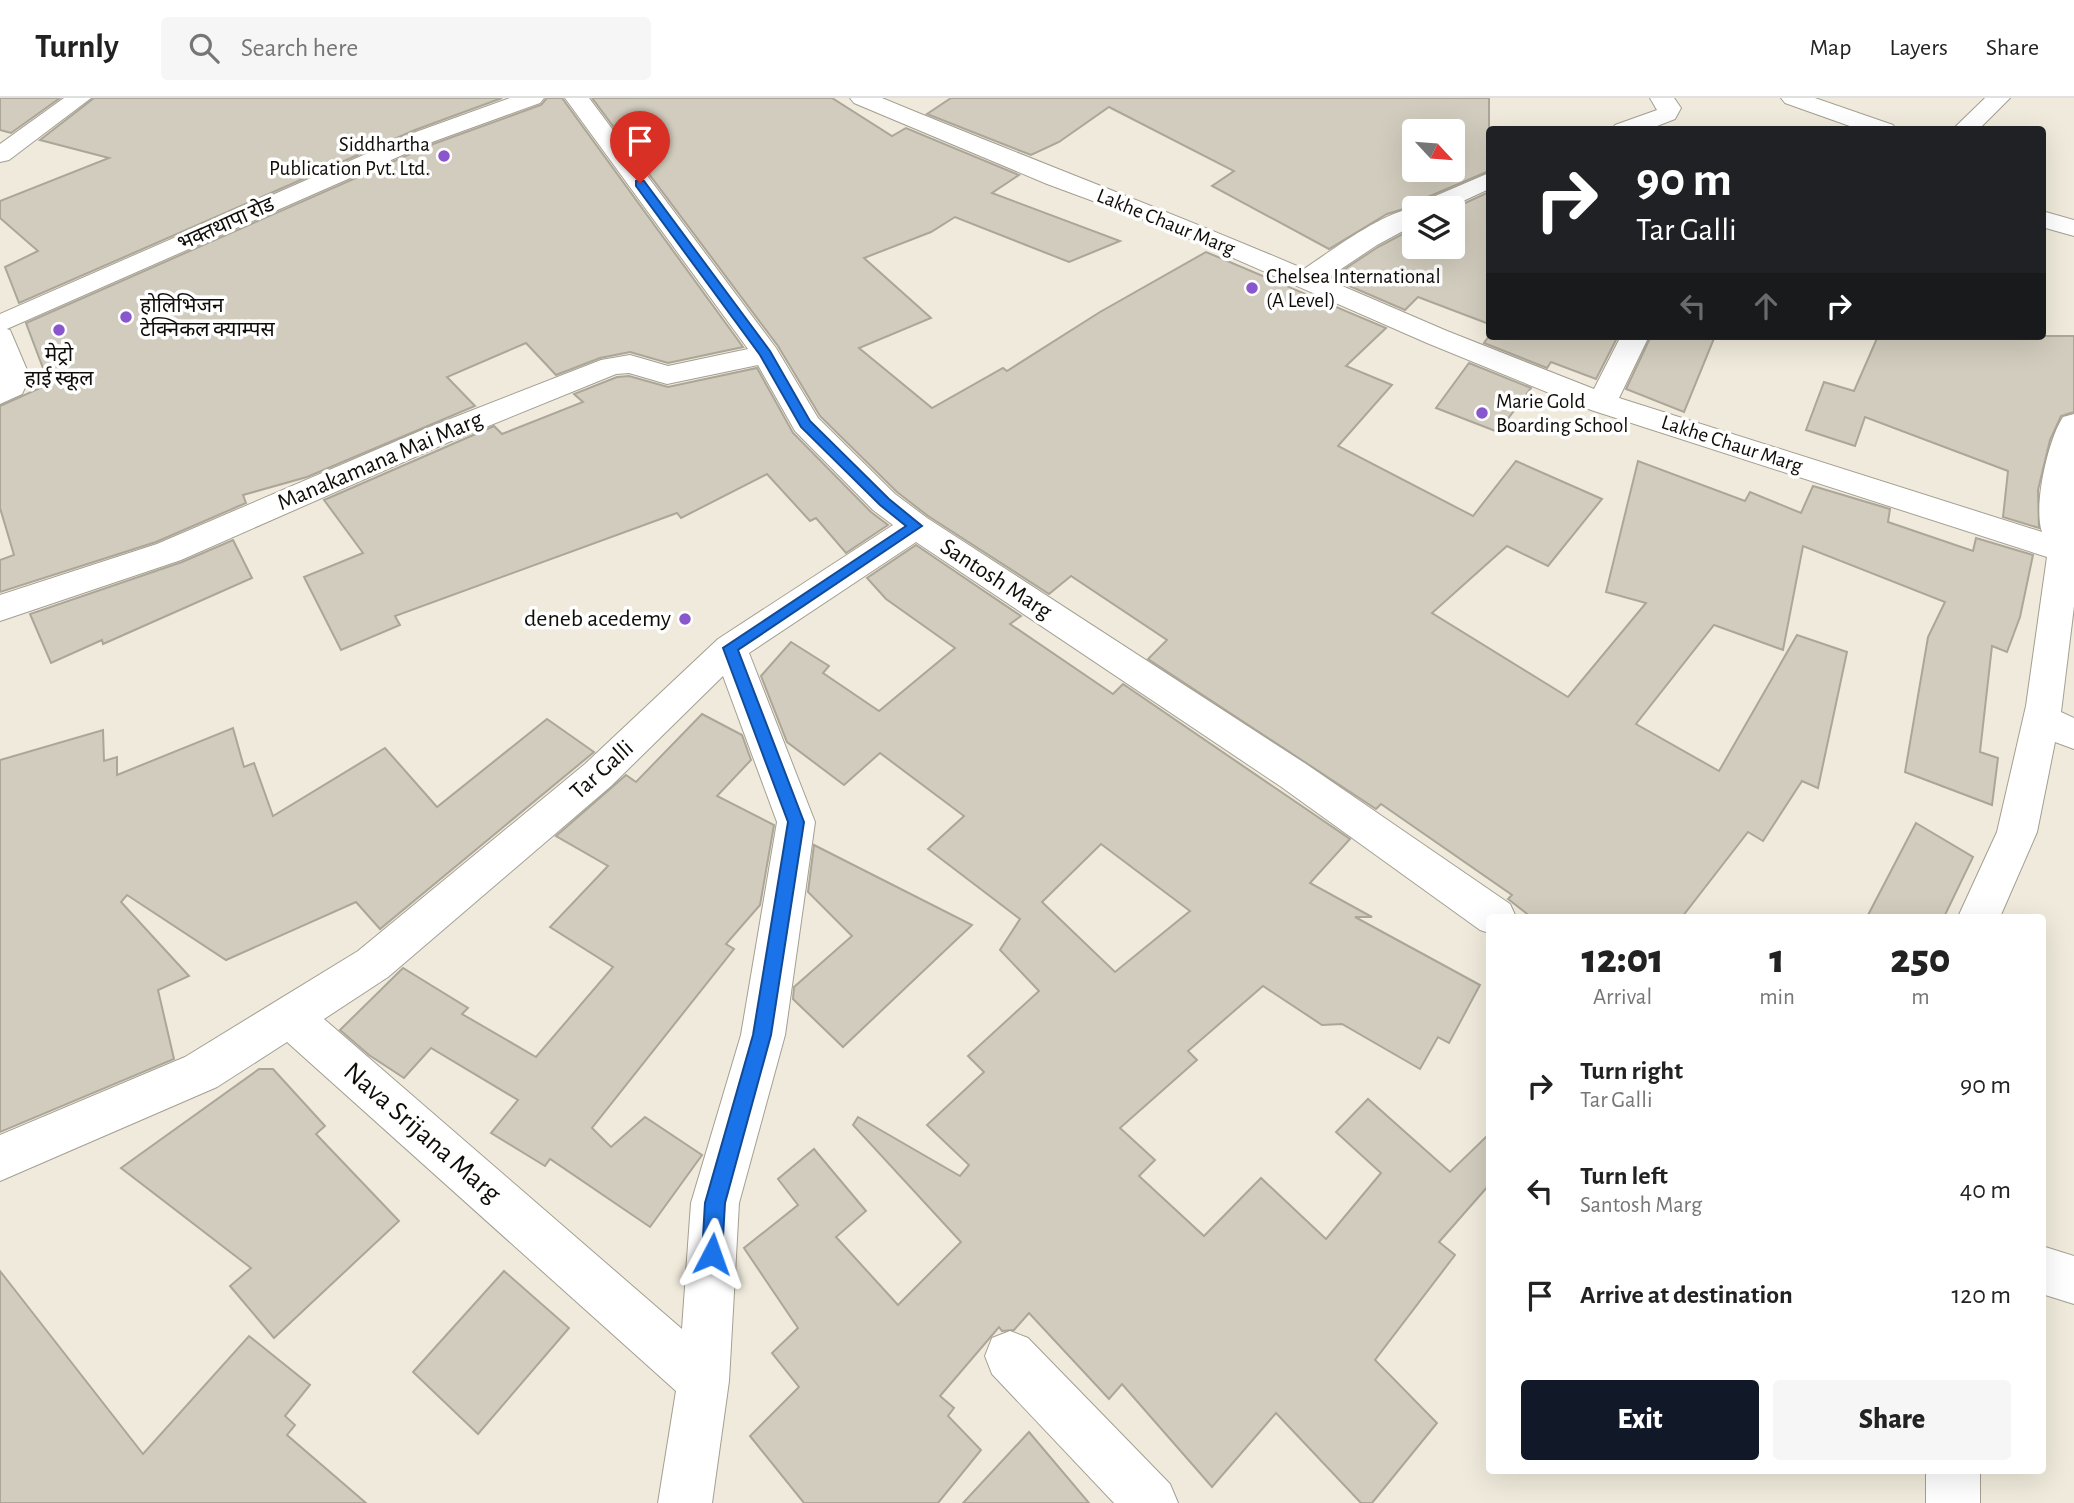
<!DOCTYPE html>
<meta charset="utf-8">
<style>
:root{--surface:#fff;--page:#f6f6f6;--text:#222;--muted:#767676;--line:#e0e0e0;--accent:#111827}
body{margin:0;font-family:"Alegreya Sans","Noto Sans Devanagari",sans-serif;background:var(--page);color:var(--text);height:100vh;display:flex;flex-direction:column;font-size:26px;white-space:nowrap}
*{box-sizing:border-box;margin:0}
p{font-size:23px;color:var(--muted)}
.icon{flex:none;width:38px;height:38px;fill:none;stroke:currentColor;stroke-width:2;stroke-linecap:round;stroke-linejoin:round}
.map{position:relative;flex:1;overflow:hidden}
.side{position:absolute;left:1486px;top:816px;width:560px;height:560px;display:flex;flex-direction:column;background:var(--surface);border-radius:7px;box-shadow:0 7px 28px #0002}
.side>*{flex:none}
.hud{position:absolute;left:1486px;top:28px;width:560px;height:214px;border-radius:7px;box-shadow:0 7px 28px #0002;background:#202124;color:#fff;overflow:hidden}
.needle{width:46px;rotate:116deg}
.fabs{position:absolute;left:1402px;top:21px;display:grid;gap:14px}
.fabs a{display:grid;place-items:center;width:63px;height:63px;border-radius:7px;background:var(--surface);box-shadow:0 7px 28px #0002;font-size:35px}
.pin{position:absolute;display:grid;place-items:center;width:60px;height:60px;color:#fff;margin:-72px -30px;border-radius:50% 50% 50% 0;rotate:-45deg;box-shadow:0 0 7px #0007}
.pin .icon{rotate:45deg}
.me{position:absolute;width:77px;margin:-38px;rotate:4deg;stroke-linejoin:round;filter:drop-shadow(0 0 5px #0008)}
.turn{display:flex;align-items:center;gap:24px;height:147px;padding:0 35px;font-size:32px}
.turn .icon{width:91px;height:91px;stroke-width:2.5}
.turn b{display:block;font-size:49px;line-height:60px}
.lanes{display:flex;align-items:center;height:66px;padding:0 35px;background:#0003;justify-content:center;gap:35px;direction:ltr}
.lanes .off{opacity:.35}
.eta{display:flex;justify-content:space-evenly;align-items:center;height:119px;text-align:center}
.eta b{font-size:42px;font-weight:800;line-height:49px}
.primary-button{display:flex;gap:14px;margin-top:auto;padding:14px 35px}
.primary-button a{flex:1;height:80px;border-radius:7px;background:var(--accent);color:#fff;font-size:28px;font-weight:800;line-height:80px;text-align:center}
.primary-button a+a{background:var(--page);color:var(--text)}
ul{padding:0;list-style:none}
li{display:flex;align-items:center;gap:21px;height:105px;padding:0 35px}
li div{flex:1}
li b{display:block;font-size:26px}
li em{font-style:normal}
header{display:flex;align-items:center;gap:42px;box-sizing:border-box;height:98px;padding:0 35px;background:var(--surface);border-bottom:2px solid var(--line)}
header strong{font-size:33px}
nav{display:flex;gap:38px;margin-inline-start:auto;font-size:24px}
.search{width:490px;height:63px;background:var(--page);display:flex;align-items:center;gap:18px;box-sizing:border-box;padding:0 24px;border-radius:7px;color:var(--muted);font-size:26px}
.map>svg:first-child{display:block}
</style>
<header>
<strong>Turnly</strong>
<div class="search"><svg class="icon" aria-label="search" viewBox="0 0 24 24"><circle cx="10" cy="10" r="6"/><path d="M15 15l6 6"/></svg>Search here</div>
<nav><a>Map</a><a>Layers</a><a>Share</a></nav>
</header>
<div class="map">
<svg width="2074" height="1405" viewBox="0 0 2074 1405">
<rect width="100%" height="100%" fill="#efeadb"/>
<!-- building -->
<g fill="#d1ccbd" stroke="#aba698" stroke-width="2" fill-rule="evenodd">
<path d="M 0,0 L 60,0 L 11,35 L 0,32 Z"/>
<path d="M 94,0 L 502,0 L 415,32 L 19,205 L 5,169 L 38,153 L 0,120 L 0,103 L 109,60 L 40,42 Z"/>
<path d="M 547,0 L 562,0 L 743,249 L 668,265 L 630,254 L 600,260 L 556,277 L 526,245 L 447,279 L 475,308 L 307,379 L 243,397 L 246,405 L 156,444 L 0,494 L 0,462 L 14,457 L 0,410 L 0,308 L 49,286 L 26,225 L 433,46 L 541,7 Z"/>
<path d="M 592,0 L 832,0 L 892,38 L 906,30 L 1019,77 L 992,95 L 1120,143 L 1069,164 L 955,119 L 931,134 L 864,160 L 931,220 L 859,250 L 932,310 L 1003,270 L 1007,273 L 1100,214 L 1206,154 L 1386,230 L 1346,268 L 1392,287 L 1338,348 L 1473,418 L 1516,363 L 1602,401 L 1548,468 L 1507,448 L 1432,515 L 1568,599 L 1646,505 L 1606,494 L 1638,363 L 1745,403 L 1750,394 L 1801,415 L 1813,388 L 1890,411 L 1888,424 L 1973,453 L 1976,440 L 2033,457 L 2020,519 L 2007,554 L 1992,548 L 1980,654 L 1998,660 L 1992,707 L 1905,674 L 1928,539 L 1945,504 L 1803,448 L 1783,552 L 1714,527 L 1636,626 L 1719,673 L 1797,537 L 1847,554 L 1818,690 L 1802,683 L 1763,743 L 1748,734 L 1682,819 L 1531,819 L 1508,801 L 1512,797 L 1381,706 L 1376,711 L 1148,561 L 1167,542 L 1071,478 L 1049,496 L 928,418 L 897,394 L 820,318 L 778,248 Z"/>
<path d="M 951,0 L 1489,0 L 1489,73 L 1418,103 L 1413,108 L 1387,116 L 1329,151 L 1212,88 L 1234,73 L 1109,9 L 1059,44 L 1031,57 L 927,16 ZM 1414,33 L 1452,33 L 1452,72 L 1414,72 Z"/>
<path d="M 1489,94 L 1489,226 L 1418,199 L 1405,212 L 1331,180 L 1378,149 L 1414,130 L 1414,149 L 1452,149 L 1452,111 Z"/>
<path d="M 1489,238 L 1618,238 L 1596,281 L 1551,264 L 1547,270 L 1484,245 Z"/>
<path d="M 1651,238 L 1715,238 L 1684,314 L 1626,291 Z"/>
<path d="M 1878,238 L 2074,238 L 2074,314 L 2061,318 L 2050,342 L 2038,392 L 2039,430 L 2003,419 L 2008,373 L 1865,319 L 1855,348 L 1806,332 L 1824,284 L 1854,293 Z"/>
<path d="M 1469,265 L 1531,290 L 1498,334 L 1436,310 Z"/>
<path d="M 757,270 L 793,335 L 871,414 L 888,427 L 846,455 L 816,420 L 810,423 L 767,376 L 681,420 L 677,415 L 395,518 L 400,527 L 341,552 L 304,479 L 363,455 L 324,402 L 494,328 L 502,336 L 583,304 L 574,296 L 617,279 L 629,278 L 668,289 Z"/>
<path d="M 233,442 L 252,480 L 103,546 L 102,542 L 51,565 L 30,516 L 182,464 Z"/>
<path d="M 916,447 L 1021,518 L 1010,526 L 1113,596 L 1123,586 L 1350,741 L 1310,785 L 1372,819 L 1355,819 L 1480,887 L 1449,945 L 1438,939 L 1420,971 L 1342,926 L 1322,927 L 1263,888 L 1188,953 L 1197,962 L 1120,1030 L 1155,1062 L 1139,1078 L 1204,1138 L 1261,1080 L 1326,1141 L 1381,1075 L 1336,1034 L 1368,1001 L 1450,1074 L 1489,1036 L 1489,1087 L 1439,1144 L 1455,1157 L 1375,1262 L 1437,1325 L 1372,1405 L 1361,1405 L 1276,1315 L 1212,1389 L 1122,1286 L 1109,1301 L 1029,1215 L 1014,1232 L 1002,1233 L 999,1229 L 940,1298 L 954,1310 L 948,1318 L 981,1352 L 938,1405 L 804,1405 L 750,1338 L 799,1289 L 772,1255 L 798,1230 L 744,1150 L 798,1107 L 778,1081 L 814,1051 L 866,1113 L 836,1139 L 898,1207 L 961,1144 L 853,1027 L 858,1019 L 960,1078 L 969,1067 L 927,1027 L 984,974 L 968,958 L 1039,893 L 1000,852 L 1020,821 L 928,751 L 964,718 L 880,655 L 844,687 L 787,644 L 761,578 L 791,544 L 829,568 L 823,575 L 879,613 L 955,550 L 886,501 L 867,480 ZM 1101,746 L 1190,813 L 1115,874 L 1042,804 Z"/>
<path d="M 702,616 L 742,637 L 751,662 L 717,698 L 774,727 L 760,807 L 726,846 L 734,851 L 592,1030 L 611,1049 L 645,1019 L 702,1057 L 650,1129 L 550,1061 L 545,1068 L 491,1035 L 518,1002 L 431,950 L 404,980 L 369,957 L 340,932 L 403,870 L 468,910 L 462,916 L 536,959 L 613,869 L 550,829 L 608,768 L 556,738 L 626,677 L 636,684 Z"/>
<path d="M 547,621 L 594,654 L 380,831 L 356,804 L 226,862 L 127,797 L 121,804 L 189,878 L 158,892 L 174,961 L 0,1034 L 0,662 L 103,632 L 104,663 L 117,659 L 117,677 L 233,630 L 244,669 L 254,665 L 273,718 L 385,650 L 437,709 Z"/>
<path d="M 1916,725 L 1973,759 L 1944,819 L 1867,819 Z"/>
<path d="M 814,747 L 972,827 L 843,949 L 793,901 L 794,889 L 852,838 L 808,794 Z"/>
<path d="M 259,971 L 273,971 L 325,1028 L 316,1036 L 399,1123 L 274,1240 L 230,1188 L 251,1170 L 121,1070 Z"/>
<path d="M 0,1173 L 143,1356 L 249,1238 L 310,1287 L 285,1318 L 295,1327 L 287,1337 L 366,1405 L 0,1405 Z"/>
<path d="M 504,1173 L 569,1230 L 478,1336 L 413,1274 Z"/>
<path d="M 1029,1334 L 1089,1405 L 963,1405 Z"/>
</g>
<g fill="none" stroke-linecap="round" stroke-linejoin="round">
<!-- street casing -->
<g stroke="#a49f91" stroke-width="2">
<g id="street">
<path d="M 64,0 L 91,0 L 9,62 L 0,64 L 0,46 Z"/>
<path d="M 565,0 L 589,0 L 776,250 L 818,320 L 895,396 L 927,420 L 1306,666 L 1510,806 L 1516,819 L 1489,819 L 1489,835 L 1480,832 L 1280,688 L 916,444 L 749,555 L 815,724 L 785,937 L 739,1105 L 729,1283 L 712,1405 L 658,1405 L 676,1293 L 287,944 L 217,989 L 0,1083 L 0,1037 L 185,959 L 358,853 L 585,666 L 718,541 L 893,427 L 873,412 L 795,333 L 758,267 L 667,286 L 629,275 L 616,276 L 449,344 L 181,462 L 0,523 L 0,497 L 157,446 L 427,330 L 601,262 L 630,257 L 668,268 L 748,251 ZM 723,578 L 777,724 L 741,937 L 691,1105 L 682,1231 L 324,921 L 388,879 L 611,688 Z"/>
<path d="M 850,0 L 882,0 C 1022,58 1164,111 1304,171 C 1331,153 1384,113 1415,110 L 1419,105 L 1489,75 L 1489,91 L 1448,110 L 1414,110 L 1414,127 L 1377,147 L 1326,181 L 1447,233 L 1594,291 L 1621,238 L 1649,238 L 1619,300 L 2042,434 C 2033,408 2048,342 2063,319 L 2074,316 L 2074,508 L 2061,614 L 2074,620 L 2074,651 L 2055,644 L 2037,734 L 2000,819 L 1958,819 L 1997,734 L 2026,608 L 2047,459 L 1591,312 L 1427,245 L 1158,127 L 1047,86 L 854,5 Z"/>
<path d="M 1650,0 L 1674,0 L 1681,10 L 1675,21 L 1647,32 L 1611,32 L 1615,27 L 1657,12 Z"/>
<path d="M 1781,0 L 1815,0 L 1893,27 L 1897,32 L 1861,32 L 1785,5 Z"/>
<path d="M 1985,0 L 2010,0 L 1978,32 L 1952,32 Z"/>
<path d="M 2042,113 L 2074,122 L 2074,138 L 2042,129 Z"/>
<path d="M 0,229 L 10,232 L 30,279 L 22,296 L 0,306 Z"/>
<path d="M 2042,1148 L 2074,1158 L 2074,1206 L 2042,1196 Z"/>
<path d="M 1010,1233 L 1028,1240 L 1170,1386 L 1178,1405 L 1114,1405 L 992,1276 L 985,1258 L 992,1240 Z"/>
<rect x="1926" y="1372" width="54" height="33"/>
</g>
</g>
<!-- secondary casing -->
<g stroke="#a49f91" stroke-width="2">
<path id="secondary" d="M 510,0 L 544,0 L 540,5 L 432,44 L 0,234 L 0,216 L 416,34 Z"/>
</g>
<!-- street -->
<use href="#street" fill="#fff" fill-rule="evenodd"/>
<!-- secondary -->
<use href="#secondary" fill="#fff" fill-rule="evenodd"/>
</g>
<!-- route -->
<path fill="#1a73e8" stroke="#114b97" stroke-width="2" d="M 636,83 L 644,83 L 770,253 L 810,323 L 889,401 L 922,428 L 738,552 L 804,724 L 771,937 L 725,1105 L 722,1156 L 719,1163 L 712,1166 L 705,1163 L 702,1156 L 705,1105 L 753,937 L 788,724 L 723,550 L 906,428 L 880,407 L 801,329 L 760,257 L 636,88 Z"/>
<!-- markers -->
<g fill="#8a56ce" stroke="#fff" stroke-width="2.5">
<circle cx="444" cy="58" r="7"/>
<circle cx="1252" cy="190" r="7"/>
<circle cx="126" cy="219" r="7"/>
<circle cx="59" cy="232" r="7"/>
<circle cx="1482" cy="315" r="7"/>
<circle cx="685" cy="521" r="7"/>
</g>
<g text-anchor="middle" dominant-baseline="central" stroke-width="7" stroke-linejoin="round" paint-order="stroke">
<!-- far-poi labels -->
<g font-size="21" fill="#0f0d08" stroke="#fff" text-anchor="start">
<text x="430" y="46" text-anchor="end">Siddhartha<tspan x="430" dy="24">Publication Pvt. Ltd.</tspan></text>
<text x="1266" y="178">Chelsea International<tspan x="1266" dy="24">(A Level)</tspan></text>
<text x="140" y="207">होलिभिजन<tspan x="140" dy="24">टेक्निकल क्याम्पस</tspan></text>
<text x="59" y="256" text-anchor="middle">मेट्रो<tspan x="59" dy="24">हाई स्कूल</tspan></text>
<text x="1496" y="303">Marie Gold<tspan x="1496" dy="24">Boarding School</tspan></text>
</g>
<!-- far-street labels -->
<g font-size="21" fill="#0f0d08" stroke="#fff">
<text transform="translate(1166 124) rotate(22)">Lakhe Chaur Marg</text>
<text transform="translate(226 126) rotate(-24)">भक्तथापा रोड</text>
<text transform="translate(1732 346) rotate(18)">Lakhe Chaur Marg</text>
</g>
<!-- street labels -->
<g font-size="24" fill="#0f0d08" stroke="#fff">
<text transform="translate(380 363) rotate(-23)">Manakamana Mai Marg</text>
<text transform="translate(996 481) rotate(33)">Santosh Marg</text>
<text transform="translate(602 672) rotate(-42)">Tar Galli</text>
</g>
<!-- poi labels -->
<g font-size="24" fill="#0f0d08" stroke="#fff" text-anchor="end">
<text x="671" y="521">deneb acedemy</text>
</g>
<!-- near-street labels -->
<g font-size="28" fill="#0f0d08" stroke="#fff">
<text transform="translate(422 1035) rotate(41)">Nava Srijana Marg</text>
</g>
</g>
</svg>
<div class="fabs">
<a><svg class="needle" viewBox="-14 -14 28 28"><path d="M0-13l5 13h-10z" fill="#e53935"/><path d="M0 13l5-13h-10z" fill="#767676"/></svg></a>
<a><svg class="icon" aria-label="layers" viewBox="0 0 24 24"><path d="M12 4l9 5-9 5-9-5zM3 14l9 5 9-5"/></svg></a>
</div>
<div class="pin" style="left:640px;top:85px;background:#d93025"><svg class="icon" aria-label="arrive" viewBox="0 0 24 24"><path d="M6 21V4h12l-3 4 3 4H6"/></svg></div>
<svg class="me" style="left:712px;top:1156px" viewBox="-20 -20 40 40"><path d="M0-17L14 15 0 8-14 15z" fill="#1a73e8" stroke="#fff" stroke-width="4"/></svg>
<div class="hud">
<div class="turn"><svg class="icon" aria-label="right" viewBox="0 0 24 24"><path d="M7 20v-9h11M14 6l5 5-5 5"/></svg><div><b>90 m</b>Tar Galli</div></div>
<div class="lanes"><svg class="icon off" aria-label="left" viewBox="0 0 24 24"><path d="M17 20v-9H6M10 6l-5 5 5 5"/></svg><svg class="icon off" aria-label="ahead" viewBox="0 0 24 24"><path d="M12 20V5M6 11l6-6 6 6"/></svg><svg class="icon" aria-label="right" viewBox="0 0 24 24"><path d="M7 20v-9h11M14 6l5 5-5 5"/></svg></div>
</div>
<section class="side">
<div class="eta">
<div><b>12:01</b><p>Arrival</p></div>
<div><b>1</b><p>min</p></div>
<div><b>250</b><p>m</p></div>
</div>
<ul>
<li><svg class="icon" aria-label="right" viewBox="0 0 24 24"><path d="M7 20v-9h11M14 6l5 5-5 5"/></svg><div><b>Turn right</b><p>Tar Galli</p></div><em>90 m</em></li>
<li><svg class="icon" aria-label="left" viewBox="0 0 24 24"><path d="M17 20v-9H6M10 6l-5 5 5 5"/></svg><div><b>Turn left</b><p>Santosh Marg</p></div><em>40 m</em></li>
<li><svg class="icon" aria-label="arrive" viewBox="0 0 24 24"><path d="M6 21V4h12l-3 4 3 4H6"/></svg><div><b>Arrive at destination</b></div><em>120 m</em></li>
</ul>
<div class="primary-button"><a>Exit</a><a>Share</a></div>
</section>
</div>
